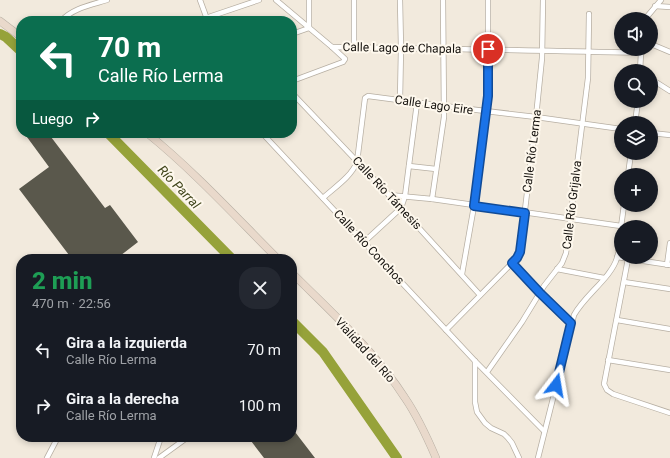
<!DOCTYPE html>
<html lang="es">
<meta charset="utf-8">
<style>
:root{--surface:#171b24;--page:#242831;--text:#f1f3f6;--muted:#9ea1a6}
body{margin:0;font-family:Roboto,sans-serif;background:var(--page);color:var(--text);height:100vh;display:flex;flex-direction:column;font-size:15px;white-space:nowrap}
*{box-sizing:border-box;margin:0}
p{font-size:13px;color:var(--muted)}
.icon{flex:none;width:22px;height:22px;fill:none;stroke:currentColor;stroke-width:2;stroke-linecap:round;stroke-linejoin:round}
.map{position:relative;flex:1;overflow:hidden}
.sheet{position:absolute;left:16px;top:254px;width:281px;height:188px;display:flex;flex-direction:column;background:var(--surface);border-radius:16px;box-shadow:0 2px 6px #0003}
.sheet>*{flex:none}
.guide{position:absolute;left:16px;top:16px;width:281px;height:122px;border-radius:16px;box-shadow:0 2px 6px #0003;background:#0b6e4f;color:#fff;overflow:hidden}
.tools{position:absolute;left:614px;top:12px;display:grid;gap:8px}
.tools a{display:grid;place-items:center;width:44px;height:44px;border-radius:50%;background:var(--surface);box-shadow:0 2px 6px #0003;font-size:20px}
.pin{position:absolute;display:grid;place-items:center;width:34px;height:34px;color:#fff;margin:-17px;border:2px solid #fff;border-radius:50%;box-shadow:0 1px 4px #0007}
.me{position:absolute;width:44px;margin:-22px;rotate:14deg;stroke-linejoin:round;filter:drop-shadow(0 0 3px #0008)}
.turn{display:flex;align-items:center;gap:14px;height:84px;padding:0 16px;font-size:18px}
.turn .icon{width:52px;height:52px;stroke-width:2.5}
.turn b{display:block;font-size:28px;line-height:34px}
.then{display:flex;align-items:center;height:38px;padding:0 16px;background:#0003;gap:8px;font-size:15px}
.round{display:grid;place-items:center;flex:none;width:42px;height:42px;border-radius:16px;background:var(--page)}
.head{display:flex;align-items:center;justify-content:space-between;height:68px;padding:0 16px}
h1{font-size:24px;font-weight:800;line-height:30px;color:#1e9e55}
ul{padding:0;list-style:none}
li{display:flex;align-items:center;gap:12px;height:56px;padding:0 16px}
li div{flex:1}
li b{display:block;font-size:15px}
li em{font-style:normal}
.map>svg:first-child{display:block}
</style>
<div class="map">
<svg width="670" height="458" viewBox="0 0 670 458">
<rect width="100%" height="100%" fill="#f2eadd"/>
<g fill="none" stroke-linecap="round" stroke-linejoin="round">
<!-- river -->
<g stroke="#96a23a" stroke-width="10">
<path d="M 0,34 L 6,37 L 21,51"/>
<path d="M 108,133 L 232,259"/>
<path d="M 292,321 L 323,352 L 397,458"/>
</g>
</g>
<!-- building -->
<g fill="#5a584c">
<path d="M 24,133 L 48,133 L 105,208 L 110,205 L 138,242 L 116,259 L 72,259 L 19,189 L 49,167 Z"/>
<path d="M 292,428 L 315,458 L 264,458 L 248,437 L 292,437 Z"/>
</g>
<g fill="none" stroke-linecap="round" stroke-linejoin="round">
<!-- minor casing -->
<g stroke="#b7afa3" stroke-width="6">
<g id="minor">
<path d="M 200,0 L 207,19"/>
<path d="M 276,0 L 332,47 L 345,59 L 343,62 L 292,81"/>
<path d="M 655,6 L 670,7"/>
<path d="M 645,19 L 661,0"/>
<path d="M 61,21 C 73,8 91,5 107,0"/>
<path d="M 197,21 L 259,0"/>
<path d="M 292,34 L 309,28 L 309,0"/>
<path d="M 651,44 L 670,52"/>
<path d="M 332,47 C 435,49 538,50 641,53 L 648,49"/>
<path d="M 354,47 L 354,0"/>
<path d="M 640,71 L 641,53"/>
<path d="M 651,79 L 670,91"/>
<path d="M 292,93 L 389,195 L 480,295"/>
<path d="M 400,100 L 401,48 L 400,0"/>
<path d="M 635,123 L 638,101"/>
<path d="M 262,133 L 475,361 L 544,431"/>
<path d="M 651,133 L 670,135"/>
<path d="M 409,166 L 436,169"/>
<path d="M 628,175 L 631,153"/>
<path d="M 389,195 L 432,199 L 621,226"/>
<path d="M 323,198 C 335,187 351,177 357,162 L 365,98 L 368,96 L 444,106 L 536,117 L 621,129"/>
<path d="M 432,199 L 444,117 L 443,0"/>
<path d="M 621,227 L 624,205"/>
<path d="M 364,242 L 401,208 L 405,196 L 417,103"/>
<path d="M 617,257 L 670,265"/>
<path d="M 628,259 L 604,384 L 607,390 L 613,394 L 670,413"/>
<path d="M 512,263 L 540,293 L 571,323"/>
<path d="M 667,265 L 670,243"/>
<path d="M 557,269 L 604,278"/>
<path d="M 462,274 L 474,206 L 488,96 L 488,0"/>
<path d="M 624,282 L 670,289"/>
<path d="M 617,320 L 670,329"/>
<path d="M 446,330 L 517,258 L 520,252 L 536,117 L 542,58 L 543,0"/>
<path d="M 608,360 L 670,370"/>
<path d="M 475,361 L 475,402 L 477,412 L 485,423 L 491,428 L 504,434 L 508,438 L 512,443 L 519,458"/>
<path d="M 487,372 L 522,322 L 544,286 L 562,263 L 566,253 L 588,78 L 589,14"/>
<path d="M 47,458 L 58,437"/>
<path d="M 154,458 L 161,437"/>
<path d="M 159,458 L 188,437"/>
<path d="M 538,458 L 574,315 C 585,295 611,278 617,258 C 620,249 620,239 621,230"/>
</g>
</g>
<!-- secondary casing -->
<g stroke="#b7afa3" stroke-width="8">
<g id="secondary">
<path d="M 0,21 L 21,37"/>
<path d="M 147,133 C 194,171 235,216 278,259"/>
<path d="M 292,273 C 332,313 375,351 405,398 C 418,417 427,437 436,458"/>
</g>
</g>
<!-- minor -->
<use href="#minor" stroke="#fff" stroke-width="4.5"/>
<!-- secondary -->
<use href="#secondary" stroke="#e9d9cb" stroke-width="7"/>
</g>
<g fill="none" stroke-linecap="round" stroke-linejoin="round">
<!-- route casing -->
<g stroke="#114b97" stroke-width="10">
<path id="route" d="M 488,49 L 488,96 L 474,206 L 525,213 L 520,252 L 517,258 L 512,263 L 540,293 L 571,323 L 556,385"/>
</g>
<!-- route -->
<use href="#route" stroke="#1a73e8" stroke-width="7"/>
</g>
<g text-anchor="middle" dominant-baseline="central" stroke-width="4" stroke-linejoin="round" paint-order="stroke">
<!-- street labels -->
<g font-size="12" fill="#14110d" stroke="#fef8ed">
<text transform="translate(402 48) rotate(1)">Calle Lago de Chapala</text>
<text transform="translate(434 105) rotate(8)">Calle Lago Eire</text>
<text transform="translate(532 151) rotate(-83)">Calle Río Lerma</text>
<text transform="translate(387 193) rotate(47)">Calle Río Támesis</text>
<text transform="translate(572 205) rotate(-83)">Calle Río Grijalva</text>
<text transform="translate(369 247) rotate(47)">Calle Río Conchos</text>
<text transform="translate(365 350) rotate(48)">Vialidad del Río</text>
</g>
<!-- water labels -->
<g font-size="13" font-style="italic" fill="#40451b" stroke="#fef8ed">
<text transform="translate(179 187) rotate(46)">Río Parral</text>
</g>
</g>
</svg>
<div class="tools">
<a><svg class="icon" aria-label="sound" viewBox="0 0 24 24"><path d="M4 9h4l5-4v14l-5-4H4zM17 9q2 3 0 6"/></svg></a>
<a><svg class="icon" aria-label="search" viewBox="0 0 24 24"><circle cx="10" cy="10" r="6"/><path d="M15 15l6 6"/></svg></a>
<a><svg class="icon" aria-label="layers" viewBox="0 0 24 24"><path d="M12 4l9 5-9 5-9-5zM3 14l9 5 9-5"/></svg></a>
<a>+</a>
<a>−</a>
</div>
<div class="pin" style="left:488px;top:49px;background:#d93025"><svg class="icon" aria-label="arrive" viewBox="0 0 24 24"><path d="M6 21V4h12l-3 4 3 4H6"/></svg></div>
<svg class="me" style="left:556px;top:385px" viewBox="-20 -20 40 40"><path d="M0-17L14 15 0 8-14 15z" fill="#1a73e8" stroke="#fff" stroke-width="4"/></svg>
<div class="guide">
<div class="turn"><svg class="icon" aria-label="left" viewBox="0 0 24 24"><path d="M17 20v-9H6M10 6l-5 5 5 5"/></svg><div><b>70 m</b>Calle Río Lerma</div></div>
<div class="then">Luego<svg class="icon" aria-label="right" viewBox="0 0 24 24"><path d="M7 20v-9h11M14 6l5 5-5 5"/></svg></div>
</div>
<section class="sheet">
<div class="head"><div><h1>2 min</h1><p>470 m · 22:56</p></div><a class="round"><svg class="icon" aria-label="close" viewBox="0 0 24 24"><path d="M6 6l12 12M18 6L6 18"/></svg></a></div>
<ul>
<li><svg class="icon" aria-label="left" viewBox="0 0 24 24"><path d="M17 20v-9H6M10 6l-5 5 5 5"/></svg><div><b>Gira a la izquierda</b><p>Calle Río Lerma</p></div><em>70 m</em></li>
<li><svg class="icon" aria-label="right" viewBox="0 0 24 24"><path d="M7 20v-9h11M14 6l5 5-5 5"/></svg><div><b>Gira a la derecha</b><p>Calle Río Lerma</p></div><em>100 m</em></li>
</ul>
</section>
</div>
